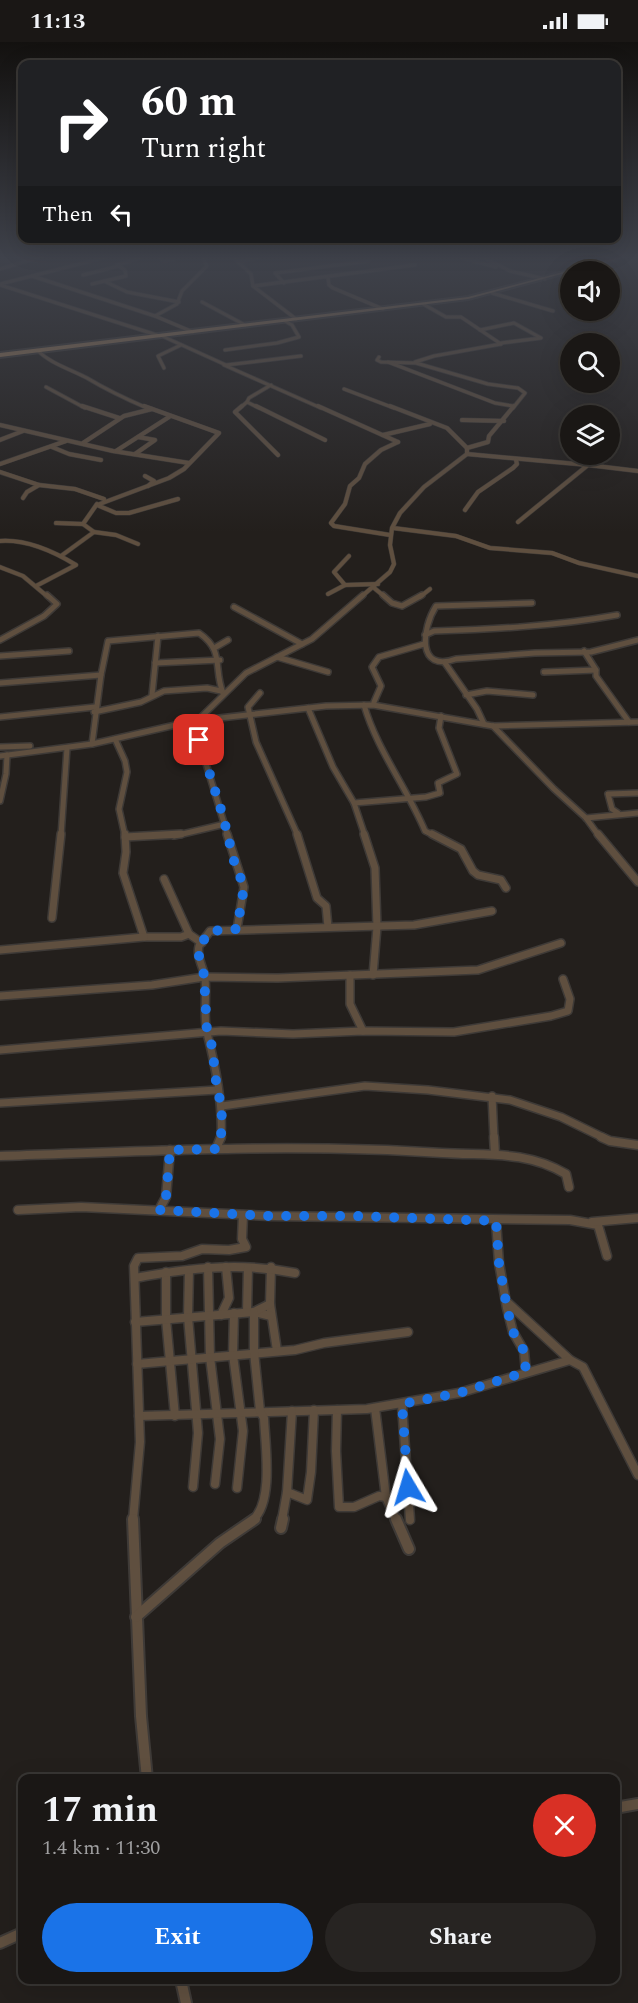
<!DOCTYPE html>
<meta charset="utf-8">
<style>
:root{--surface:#1a1715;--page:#272422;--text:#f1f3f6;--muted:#9f9fa0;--line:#383634;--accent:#1a73e8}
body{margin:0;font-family:Spectral,serif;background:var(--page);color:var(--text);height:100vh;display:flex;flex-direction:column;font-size:22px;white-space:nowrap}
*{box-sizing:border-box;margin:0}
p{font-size:20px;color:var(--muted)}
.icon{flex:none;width:33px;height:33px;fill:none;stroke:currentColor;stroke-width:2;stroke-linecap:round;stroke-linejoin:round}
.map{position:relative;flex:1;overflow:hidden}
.drawer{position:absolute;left:18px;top:1732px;width:602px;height:210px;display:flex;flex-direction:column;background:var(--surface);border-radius:12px;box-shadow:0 6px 24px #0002,0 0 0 2px var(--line)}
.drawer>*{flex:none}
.hud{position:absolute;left:18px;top:18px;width:603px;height:183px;border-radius:12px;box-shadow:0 6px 24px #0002,0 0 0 2px var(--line);background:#202124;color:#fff;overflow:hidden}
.controls{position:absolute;left:560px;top:219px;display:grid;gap:12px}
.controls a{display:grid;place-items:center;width:60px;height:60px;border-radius:50%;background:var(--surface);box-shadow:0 6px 24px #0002,0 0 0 2px var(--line);font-size:30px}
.pin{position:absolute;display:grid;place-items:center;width:51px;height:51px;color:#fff;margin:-26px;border-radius:12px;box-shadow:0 3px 9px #0006}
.me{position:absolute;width:66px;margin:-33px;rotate:353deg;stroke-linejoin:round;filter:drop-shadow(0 0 4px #0008)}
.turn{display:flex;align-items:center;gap:21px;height:126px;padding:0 24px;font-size:27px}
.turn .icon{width:78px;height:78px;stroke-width:2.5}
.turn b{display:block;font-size:42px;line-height:51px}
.then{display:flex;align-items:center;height:57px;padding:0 24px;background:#0003;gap:12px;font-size:22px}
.round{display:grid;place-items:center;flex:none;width:63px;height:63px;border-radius:32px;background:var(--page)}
.head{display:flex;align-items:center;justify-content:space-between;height:102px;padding:0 24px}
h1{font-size:36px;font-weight:700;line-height:45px}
.action{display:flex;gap:12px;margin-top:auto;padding:12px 24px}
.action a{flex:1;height:69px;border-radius:36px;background:var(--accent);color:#fff;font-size:24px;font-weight:700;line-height:69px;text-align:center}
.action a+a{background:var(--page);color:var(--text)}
.status{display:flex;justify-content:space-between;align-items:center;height:42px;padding:0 30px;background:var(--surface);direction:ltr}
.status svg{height:16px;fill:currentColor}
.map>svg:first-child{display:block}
</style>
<div class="status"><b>11:13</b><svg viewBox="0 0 49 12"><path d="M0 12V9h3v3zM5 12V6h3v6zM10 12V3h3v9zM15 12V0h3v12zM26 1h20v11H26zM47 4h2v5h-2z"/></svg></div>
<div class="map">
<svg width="638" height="1961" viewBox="0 0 638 1961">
<rect width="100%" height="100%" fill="#231f1c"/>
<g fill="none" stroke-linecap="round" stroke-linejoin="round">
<!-- minor-far5 casing -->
<g stroke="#3e3a37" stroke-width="4.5">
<g id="minor-far5">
<path d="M 159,216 L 164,219 L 174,218"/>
<path d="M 234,216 L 251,232 L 253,244 L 296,277"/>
<path d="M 462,216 L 496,225"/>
<path d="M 484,216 L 510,229 L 545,237"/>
<path d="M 239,220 L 258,216"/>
<path d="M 117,223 L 140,216"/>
<path d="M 0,227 L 37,216"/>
<path d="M 83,233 L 119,224"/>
<path d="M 32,234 L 155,274 L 193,290"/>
<path d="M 328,236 L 329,243 L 333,246 L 383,267"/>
<path d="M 104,239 L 127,250 L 179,260"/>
<path d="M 284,241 L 275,231 L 369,219"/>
<path d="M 0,242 L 103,216"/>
<path d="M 92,242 L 126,234 L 125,228 L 117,223"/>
<path d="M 0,243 L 160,294"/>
<path d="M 253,244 L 415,223"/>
<path d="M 492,251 L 553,269"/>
<path d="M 202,260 L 245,283"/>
<path d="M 423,262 L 446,275 L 461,275 L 501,302"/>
<path d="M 155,274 L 177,262 L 182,249 L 207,224 L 203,216"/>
<path d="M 480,288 L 514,281 L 541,296 L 501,301"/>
<path d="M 162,294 L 226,323 L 301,314"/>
<path d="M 37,308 C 51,322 70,327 87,336 C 107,348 126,357 147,366"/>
<path d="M 225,308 L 277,301 L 299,295 L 292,283 L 285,279"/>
<path d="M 379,315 L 377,318 L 381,320 L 416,321 L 488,342 L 518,346 L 525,351 L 513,366"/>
<path d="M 388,320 L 495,361 L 513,364"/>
<path d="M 415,320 L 434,314 L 501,302"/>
<path d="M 224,323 L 321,366"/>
<path d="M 164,326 L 158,314 L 181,303"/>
<path d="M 46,345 L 85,366"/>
<path d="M 344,347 L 394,366"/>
<path d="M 240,366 L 247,360"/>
<path d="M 259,366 L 247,360 L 249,356 L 271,343"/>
</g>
</g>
<!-- minor-far4 casing -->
<g stroke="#3e3a37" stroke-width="5">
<g id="minor-far4">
<path d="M 82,364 L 119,376"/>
<path d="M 144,364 L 219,391 L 184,427 L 169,436 L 97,463 L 116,471 L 129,471 L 178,457"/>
<path d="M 242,364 L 235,370 L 278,413"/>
<path d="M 256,364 L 325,398"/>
<path d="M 318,364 L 398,400"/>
<path d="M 390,364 L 447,386 L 467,406"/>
<path d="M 462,378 L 504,379"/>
<path d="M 0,383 L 113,409 L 189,421"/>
<path d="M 383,393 L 430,382"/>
<path d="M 0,398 L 23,389"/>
<path d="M 83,401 L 124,374 L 152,367"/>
<path d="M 52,405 L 69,412 L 101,418"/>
<path d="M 467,406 L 488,400 L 489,394 L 514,364"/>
<path d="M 116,409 L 169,375"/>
<path d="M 135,412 L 155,398 L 138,395"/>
<path d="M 467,412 L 588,423"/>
<path d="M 0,422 L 66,399"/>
<path d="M 0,430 L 39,443 L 75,447 L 104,457"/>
<path d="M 145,434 L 154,439 L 148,444"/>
<path d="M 23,456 L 27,450 L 39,443"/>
<path d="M 465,468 L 478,450 L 513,426 L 517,422 L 516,418"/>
<path d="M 518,480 L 588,423 L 638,429"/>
<path d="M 56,481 L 83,482 L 94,490 L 61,514"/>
<path d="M 83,482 L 97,462"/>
<path d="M 393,486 L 456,494 L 490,506 L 552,511 L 579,521 L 638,534"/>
<path d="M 94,490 L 116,493 L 138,502"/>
<path d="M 390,493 L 334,484 L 331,481 L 345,462 L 350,444 L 359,436 L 365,422 L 381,408 L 398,400"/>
<path d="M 0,499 C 27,497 53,509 76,523 L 36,544"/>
<path d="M 0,525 L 23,534 L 48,555"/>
<path d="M 345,543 L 334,530 L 349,514"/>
<path d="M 373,545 L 385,555"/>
<path d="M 328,552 L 345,543 L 378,542"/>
<path d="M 361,555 L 390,530 L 394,522 L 390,503 L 392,486 L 400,471 L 424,445 L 467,412 L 467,406"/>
<path d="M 420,555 L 430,547"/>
</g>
</g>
<!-- minor-far3 casing -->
<g stroke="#3e3a37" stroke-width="8">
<g id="minor-far3">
<path d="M 383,553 L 392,561 L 402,564 L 422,553"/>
<path d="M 532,561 L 436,564 C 422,586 416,631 456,617 L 535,611 L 591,610 L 638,598"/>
<path d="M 234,565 L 302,602"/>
<path d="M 425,593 L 434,589 C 496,587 556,584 617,573"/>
<path d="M 0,598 L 44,574 L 57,562 L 47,553"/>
<path d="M 216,605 L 228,598"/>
<path d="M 584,609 L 596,628 L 596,634 L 629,680"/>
<path d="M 0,614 L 69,609"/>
<path d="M 277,615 L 328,630"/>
<path d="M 155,621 L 220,618"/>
<path d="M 445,621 L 477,667 L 484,682"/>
<path d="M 544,630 L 596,628"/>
<path d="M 101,633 L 108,599 L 199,591 C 225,609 213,626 223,651"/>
<path d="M 0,641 L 101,633 L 92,702"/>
<path d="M 260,651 L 248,665 L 256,700 L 298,794"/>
<path d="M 152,653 L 158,594"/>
<path d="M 466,653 L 487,649 L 533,653"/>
<path d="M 374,660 L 381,644 L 372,625 L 379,615 L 424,602"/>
<path d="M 364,663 C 377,708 407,746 425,789 L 435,794"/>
<path d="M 308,666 L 333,725 L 354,761 L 365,794"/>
<path d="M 94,670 L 141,660 L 164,649 L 207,646 L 221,649"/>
<path d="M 0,675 L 95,665"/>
<path d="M 198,678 L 246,631 L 312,597 L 363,553"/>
<path d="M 193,679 L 228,794"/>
<path d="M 493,684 L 554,747 L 586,776 L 599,794"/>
<path d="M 115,697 L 125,719 L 127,730 L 119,767 L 125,794"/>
<path d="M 0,705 L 30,704"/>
<path d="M 0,714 L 92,702 L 193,679 L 326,664 L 373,663 L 493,684 L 638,680"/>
<path d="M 0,759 L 6,732 L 7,713"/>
<path d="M 354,761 L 426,755 L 440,751 L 438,741 L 457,732 L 439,686 L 441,674"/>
<path d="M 618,771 L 612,767 L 608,752 L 638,751"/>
<path d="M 586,776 L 638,771"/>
<path d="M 61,794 L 67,706"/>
<path d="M 174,794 L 225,782"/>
</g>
</g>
<!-- minor-far2 casing -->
<g stroke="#3e3a37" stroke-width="10">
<g id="minor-far2">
<path d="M 125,792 L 126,810 L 123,831 L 144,895 L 181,895 L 189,892 L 202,901"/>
<path d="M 227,792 L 244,845 L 237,887"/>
<path d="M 297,792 L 317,856 L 326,864 L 328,885"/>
<path d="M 364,792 L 375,826 L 377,885 L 373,933"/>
<path d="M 432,792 L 461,807 L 473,829 L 478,833 L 501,838 L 506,846"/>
<path d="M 598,792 L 638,840"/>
<path d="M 125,795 L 181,792"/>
<path d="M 164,837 L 189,892"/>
<path d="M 52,876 L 61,792"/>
<path d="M 0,908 L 144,895"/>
<path d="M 350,933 L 350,962 L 363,989"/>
<path d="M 0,954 L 152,943 L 204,935 L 278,936 L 478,928 L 561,901"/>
<path d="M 0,1008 L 221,989 L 293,992 L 363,989 L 454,990 L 551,974 L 568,969 L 570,957 L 563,937"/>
<path d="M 492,1054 L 494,1096"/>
<path d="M 0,1061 L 217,1048"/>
<path d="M 222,1064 L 365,1044 L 428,1048 L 510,1058 L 561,1075 L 604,1096"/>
<path d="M 221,1096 C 223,1061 216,1026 207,991 C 203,974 207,954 205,936 C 204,926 196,915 199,904 C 201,899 207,894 210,889 L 414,883 L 492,869"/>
</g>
</g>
<!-- minor-far1 casing -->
<g stroke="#3e3a37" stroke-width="11">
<g id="minor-far1">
<path d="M 494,1095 L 495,1112"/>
<path d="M 601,1095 L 610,1099 L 638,1103"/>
<path d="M 216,1107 L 221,1095"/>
<path d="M 0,1114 C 148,1109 295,1101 442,1111 C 488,1114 525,1108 566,1132 L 569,1145"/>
<path d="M 18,1168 L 81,1165 L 270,1174 L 570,1178 L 598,1183 L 607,1214"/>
<path d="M 159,1168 L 166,1155 L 170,1108"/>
<path d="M 496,1179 L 499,1221 L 507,1266 L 513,1290 L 524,1309 L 526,1330"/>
<path d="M 592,1180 L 638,1176"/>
<path d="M 208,1225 L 210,1315 L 220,1397 L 215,1442"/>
<path d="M 271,1225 L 270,1262 L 277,1309"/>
<path d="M 189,1228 L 188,1275 L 198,1391 L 193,1445"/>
<path d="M 166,1230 L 166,1277 L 175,1374"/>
<path d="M 135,1236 C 189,1226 241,1220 295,1231"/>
<path d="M 508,1261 L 570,1318"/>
<path d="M 247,1270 L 248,1226"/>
<path d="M 254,1270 L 271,1274"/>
<path d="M 234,1271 L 233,1313 L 243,1389 L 237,1446"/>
<path d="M 221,1273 L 229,1256 L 226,1225"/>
<path d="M 135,1280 L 254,1270 L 270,1262"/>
<path d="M 137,1322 L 295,1308 L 324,1301 L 408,1290"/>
<path d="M 402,1363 L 410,1478"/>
<path d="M 375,1366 L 386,1455 L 396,1478"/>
<path d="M 337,1368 L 336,1409 L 339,1465 L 354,1465 L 379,1454 L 386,1455"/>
<path d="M 139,1374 L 367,1367 L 459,1351 L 570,1318 L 583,1325 L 638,1433"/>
<path d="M 287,1450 L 307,1458 L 311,1430 L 314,1368"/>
<path d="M 133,1478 L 140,1400 L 134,1224 L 138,1216 L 182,1214 L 202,1207 L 229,1208 L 246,1205 L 242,1197 L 243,1173"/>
<path d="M 253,1478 C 274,1459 265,1402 264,1376 L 260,1369 L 254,1310 L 254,1270"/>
<path d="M 282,1478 L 287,1450 L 292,1369"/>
</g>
</g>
<!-- minor casing -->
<g stroke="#3e3a37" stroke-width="14">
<g id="minor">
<path d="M 133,1477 L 141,1674 L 147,1737"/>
<path d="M 396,1477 L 409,1507"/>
<path d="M 281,1486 L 283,1477"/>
<path d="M 136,1575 L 220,1501 L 255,1477"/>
<path d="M 615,1766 L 638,1762"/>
<path d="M 0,1901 L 22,1891"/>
<path d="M 181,1938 L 186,1961"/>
</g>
</g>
<!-- primary casing -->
<g stroke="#3e3a37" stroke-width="4">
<path id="primary" d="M 616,216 L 622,216 L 468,257 L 0,315 L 0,311 L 468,255 Z"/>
</g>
<!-- minor-far5 -->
<use href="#minor-far5" stroke="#5f4f3f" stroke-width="3"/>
<!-- minor-far4 -->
<use href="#minor-far4" stroke="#5f4f3f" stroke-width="4"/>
<!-- minor-far3 -->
<use href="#minor-far3" stroke="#5f4f3f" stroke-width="5"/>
<!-- minor-far2 -->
<use href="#minor-far2" stroke="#5f4f3f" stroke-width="7"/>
<!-- minor-far1 -->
<use href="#minor-far1" stroke="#5f4f3f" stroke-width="8"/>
<!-- minor -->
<use href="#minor" stroke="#5f4f3f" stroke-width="10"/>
<!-- primary -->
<use href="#primary" fill="#9e7e5c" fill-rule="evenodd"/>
</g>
<!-- sky -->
<linearGradient id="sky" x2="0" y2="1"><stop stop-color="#13110f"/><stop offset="0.44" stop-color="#3f424b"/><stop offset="1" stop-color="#3f424b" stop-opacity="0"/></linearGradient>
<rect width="638" height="490" fill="url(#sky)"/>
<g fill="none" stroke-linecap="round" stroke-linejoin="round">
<!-- route -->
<path stroke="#1a73e8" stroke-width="10" stroke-dasharray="0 18" d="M 199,698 L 223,774 L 234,819 L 244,845 L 237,887 L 210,889 L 199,905 L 199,915 L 204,933 L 207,990 L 212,1004 L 217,1048 L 222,1064 L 221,1096 L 216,1107 L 170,1108 L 166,1155 L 159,1168 L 270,1174 L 355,1174 L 496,1179 L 499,1221 L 507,1266 L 513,1290 L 524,1309 L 526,1330 L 459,1351 L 402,1362 L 408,1445"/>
</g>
</svg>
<div class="controls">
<a><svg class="icon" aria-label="sound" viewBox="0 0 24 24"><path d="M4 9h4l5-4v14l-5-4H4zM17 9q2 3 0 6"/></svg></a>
<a><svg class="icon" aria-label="search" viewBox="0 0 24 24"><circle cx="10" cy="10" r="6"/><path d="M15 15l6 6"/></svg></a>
<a><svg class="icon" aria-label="layers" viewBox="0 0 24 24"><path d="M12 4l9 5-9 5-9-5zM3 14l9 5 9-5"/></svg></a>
</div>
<div class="pin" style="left:199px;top:698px;background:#d93025"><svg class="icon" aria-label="arrive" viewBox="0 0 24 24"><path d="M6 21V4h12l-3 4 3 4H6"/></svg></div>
<svg class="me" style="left:408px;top:1445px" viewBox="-20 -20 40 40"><path d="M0-17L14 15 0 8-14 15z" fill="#1a73e8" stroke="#fff" stroke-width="4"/></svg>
<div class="hud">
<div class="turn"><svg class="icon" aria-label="right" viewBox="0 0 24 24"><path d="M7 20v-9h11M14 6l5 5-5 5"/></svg><div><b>60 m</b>Turn right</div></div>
<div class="then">Then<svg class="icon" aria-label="left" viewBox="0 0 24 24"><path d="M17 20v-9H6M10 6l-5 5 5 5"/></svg></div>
</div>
<section class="drawer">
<div class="head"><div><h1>17 min</h1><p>1.4 km · 11:30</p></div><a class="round" style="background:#d93025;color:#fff"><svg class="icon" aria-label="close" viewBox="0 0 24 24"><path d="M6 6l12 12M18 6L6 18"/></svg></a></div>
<div class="action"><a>Exit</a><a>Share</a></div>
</section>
</div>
